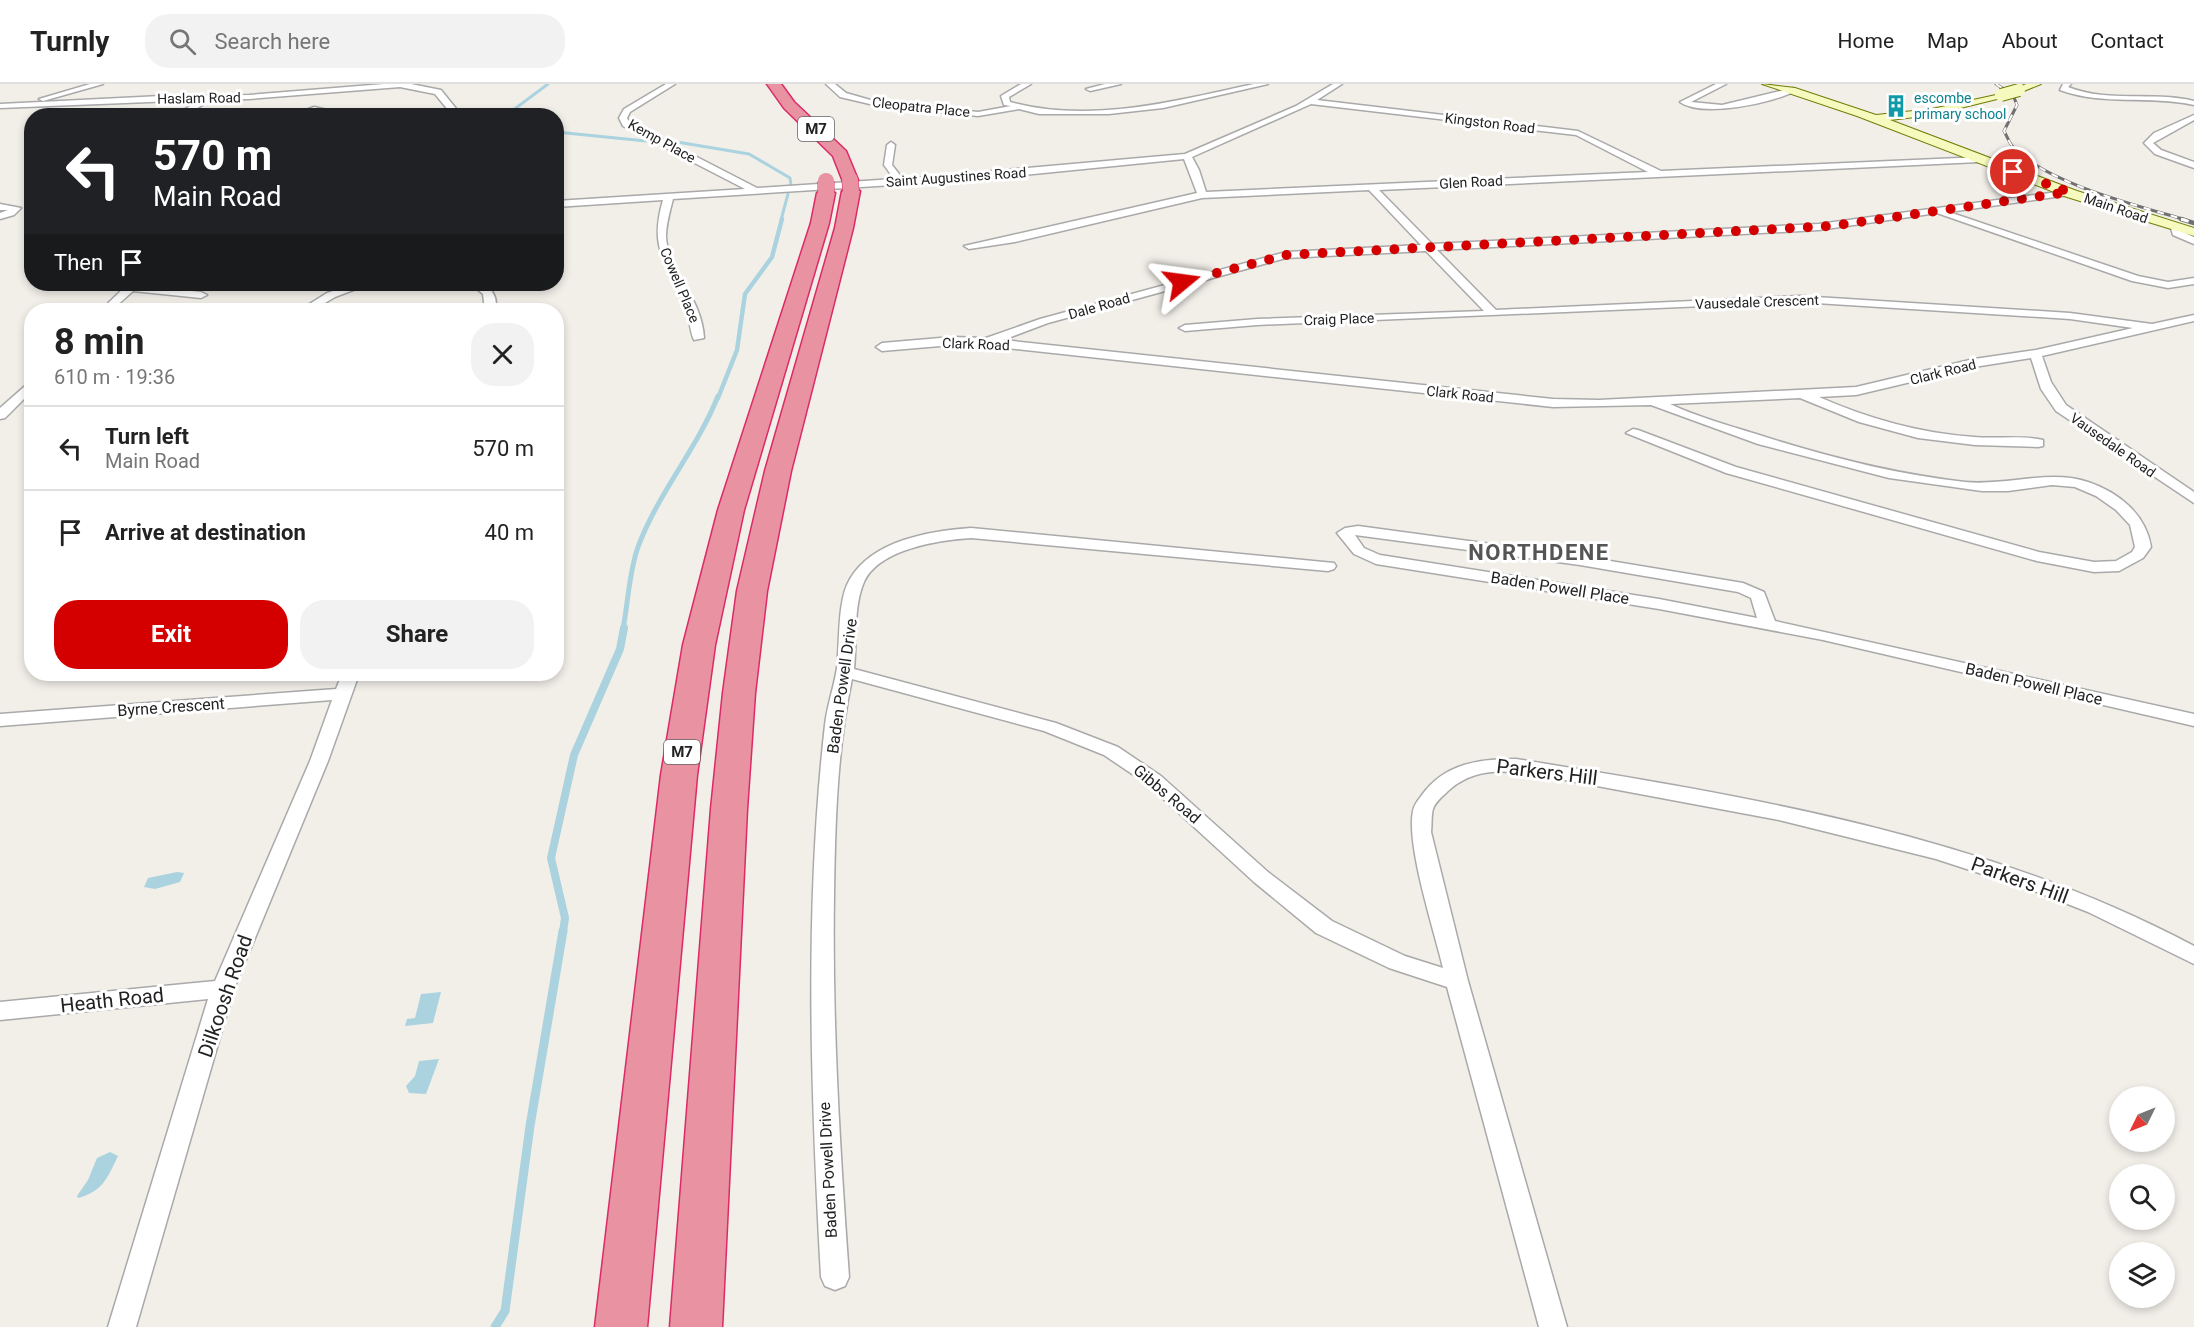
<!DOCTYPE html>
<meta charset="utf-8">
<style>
:root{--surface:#fff;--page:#f2f2f2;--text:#222;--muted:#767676;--line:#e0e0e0;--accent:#d40000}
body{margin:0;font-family:Roboto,sans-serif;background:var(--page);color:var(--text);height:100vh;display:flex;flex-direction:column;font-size:22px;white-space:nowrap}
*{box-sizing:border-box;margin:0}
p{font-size:20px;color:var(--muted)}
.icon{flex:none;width:33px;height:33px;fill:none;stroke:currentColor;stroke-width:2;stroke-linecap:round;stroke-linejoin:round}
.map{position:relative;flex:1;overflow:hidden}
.details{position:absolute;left:24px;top:219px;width:540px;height:378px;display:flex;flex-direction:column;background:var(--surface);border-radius:24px;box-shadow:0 3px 9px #0003}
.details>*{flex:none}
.top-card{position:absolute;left:24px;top:24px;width:540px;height:183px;border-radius:24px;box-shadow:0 3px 9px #0003;background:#202124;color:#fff;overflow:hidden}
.needle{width:39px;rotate:227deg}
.tools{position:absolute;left:2109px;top:1002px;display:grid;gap:12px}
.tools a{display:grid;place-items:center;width:66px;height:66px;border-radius:50%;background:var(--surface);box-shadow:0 3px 9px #0003;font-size:30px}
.pin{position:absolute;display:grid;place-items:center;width:51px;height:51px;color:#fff;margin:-26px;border:3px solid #fff;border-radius:50%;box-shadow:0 2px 6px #0007}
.me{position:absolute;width:66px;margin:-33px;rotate:74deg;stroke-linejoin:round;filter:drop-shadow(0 0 4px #0008)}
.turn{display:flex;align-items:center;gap:21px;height:126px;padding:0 30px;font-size:27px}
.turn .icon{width:78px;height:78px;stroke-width:2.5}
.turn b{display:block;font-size:42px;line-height:51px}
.then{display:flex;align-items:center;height:57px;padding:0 30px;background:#0003;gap:12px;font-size:22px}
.round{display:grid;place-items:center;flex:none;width:63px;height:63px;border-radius:24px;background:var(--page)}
.summary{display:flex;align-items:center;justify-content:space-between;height:102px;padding:0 30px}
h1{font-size:36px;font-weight:700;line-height:45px}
.primary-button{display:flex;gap:12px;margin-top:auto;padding:12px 30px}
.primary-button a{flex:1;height:69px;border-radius:24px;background:var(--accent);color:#fff;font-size:24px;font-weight:700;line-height:69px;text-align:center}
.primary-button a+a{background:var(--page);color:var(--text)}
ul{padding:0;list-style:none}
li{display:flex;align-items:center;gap:18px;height:84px;padding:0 30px;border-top:2px solid var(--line)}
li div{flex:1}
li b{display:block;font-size:22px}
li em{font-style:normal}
header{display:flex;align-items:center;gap:36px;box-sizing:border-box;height:84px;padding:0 30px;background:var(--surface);border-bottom:2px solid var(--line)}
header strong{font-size:28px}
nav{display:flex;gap:33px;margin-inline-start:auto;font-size:21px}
.search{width:420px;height:54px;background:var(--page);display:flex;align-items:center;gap:15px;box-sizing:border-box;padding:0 21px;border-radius:24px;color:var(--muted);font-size:22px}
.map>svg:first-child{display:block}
</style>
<header>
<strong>Turnly</strong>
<div class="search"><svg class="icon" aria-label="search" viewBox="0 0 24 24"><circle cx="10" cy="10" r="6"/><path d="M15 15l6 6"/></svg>Search here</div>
<nav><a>Home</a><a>Map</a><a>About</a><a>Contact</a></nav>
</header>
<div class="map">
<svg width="2194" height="1243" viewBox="0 0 2194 1243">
<rect width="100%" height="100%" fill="#f2efe9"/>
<!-- water -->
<g fill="#aad3df">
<path d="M 177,788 L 184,789 L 180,798 L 155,805 L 144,803 L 148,794 Z"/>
<path d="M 441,908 L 433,939 L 405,942 L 407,935 L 415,934 L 421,910 Z"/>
<path d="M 439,975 L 426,1010 L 409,1009 L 406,1002 L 415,992 L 419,977 Z"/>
<path d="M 110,1068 L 118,1072 C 107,1095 103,1107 78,1114 L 77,1112 L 88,1096 L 97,1074 Z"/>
</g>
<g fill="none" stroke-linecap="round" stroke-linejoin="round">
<!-- stream-far4 -->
<g stroke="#aad3df" stroke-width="3">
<path d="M 505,32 L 548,0"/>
<path d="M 556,48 L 646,57"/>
<path d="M 671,57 L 749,70 L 790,94 L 791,101"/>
<path d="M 781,136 L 788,110"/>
</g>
<!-- stream-far3 -->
<path stroke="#aad3df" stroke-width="4.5" d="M 718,314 L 737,266 L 745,210 L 772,173 L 782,135"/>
<!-- stream-far2 -->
<path stroke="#aad3df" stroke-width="5" d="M 623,545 C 628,519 629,488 638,463 C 658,409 697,365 718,312"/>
<!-- stream-far1 -->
<path stroke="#aad3df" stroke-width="8" d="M 563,848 L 565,834 L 551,774 L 574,671 L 620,565 L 624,544"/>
<!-- stream -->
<path stroke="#aad3df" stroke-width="9" d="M 495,1243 L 505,1227 L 530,1042 L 563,847"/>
<!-- minor casing -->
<g stroke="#a9a9a9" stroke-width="3">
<g id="minor">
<path d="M 90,0 L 103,0 L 43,17 L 39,15 Z"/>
<path d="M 384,0 L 411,0 L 441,6 L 462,32 L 453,32 L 435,10 L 400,3 L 249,15 L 210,16 L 185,32 L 175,32 L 199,16 L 0,24 L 0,20 L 161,12 L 249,11 Z"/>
<path d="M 666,0 L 675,0 L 630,28 L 627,34 L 629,38 L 757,104 L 894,95 L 884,81 L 887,61 L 891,58 L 895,61 L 892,81 L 903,95 L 1185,70 L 1296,22 L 1333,0 L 1342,0 L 1317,16 L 1578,47 L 1661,87 L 1982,73 L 1982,77 L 1979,78 L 1379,106 L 1432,160 L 1819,140 L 2072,106 L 2074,108 L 2069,111 L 1949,128 L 2138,192 L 2168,198 L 2194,194 L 2194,200 L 2168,204 L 2132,197 L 1937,129 L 1819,146 L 1437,166 L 1496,226 L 1800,212 L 2070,229 L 2152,240 L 2194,231 L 2194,237 L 2042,272 L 2051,298 L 2066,321 L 2194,408 L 2194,419 L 2056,327 L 2041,305 L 2031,274 L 1974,283 L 1856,311 L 1819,313 C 1869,335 1920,349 1974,353 C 1996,355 2022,351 2043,356 L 2043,362 L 2038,363 L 1975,361 L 1918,354 L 1859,338 L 1800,314 L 1670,320 C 1698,333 1727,341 1756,350 C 1824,372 1894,390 1965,398 C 2007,402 2050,385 2088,398 C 2118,408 2146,430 2151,463 L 2143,474 L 2119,487 L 2094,488 L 2037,477 L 1726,389 L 1626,349 L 1633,345 L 1638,346 L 1736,383 L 2039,468 L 2094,478 L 2116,477 L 2132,468 L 2135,463 L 2130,441 L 2116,426 L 2096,412 L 2075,403 L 2052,401 L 2008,407 L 1982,407 L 1889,394 L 1758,360 L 1651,321 L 1553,323 L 988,262 L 952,261 L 882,267 L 876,263 L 882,259 L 952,253 L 986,254 L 1040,235 L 1286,168 L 1421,161 L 1369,106 L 1202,114 L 1015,158 L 969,165 L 964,162 L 1197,109 L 1184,75 L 972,96 L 673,115 C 670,127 666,140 666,153 C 668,187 702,213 704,254 L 694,256 C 689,246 690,232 686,221 C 668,176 648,169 663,116 L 556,123 L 556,117 L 745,105 L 623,42 L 619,34 L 624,25 ZM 1311,20 L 1576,51 L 1648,88 L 1206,108 L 1199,86 L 1192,73 ZM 1426,167 L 1484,227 L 1257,235 L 1185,241 L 1179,244 L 1185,247 L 1257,241 L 1800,218 L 2070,235 L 2133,244 L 2036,266 L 1974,275 L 1856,303 L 1599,316 L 1553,315 L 1003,256 L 1048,239 L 1286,174 Z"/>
<path d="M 826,0 L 835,0 L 846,9 L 874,17 L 978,28 L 1011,22 L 1004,21 L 1001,12 L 1021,0 L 1031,0 L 1009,13 L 1010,18 C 1090,40 1175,17 1254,0 L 1268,0 L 1163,24 L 1109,30 L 1039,30 L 1019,25 L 978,32 L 874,21 L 840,13 Z"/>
<path d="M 1105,0 L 1121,0 L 1090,7 L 1086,5 Z"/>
<path d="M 1716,0 L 1726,0 L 1691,18 L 1722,21 L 1793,4 L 1797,6 C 1775,19 1702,34 1680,18 Z"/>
<path d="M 2063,0 L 2071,0 L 2068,3 C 2108,19 2153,7 2194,17 L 2194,21 C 2150,11 2103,22 2060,6 Z"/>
<path d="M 314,23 L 332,27 L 326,32 L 316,32 L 320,28 L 290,32 Z"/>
<path d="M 2194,31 L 2194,36 L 2153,59 L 2161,66 L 2194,78 L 2194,84 L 2155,70 L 2144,59 L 2154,49 Z"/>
<path d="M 0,120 L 21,124 L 14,131 L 0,135 L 0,129 L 8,126 L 0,126 Z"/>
<path d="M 2170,141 L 2178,141 L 2181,147 L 2194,153 L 2194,160 L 2173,151 Z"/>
<path d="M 128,200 L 201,208 L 207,211 L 201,214 L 133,207 L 112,226 L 101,226 Z"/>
<path d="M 355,200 L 369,200 L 335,213 L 313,226 L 300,226 L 327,209 Z"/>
<path d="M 471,200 L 484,200 C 493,206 498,215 495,226 L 485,226 L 483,210 Z"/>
<path d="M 32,296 L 32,307 L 5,334 L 0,335 L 0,324 Z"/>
<path d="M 1358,442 L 1580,472 L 1743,499 L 1764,508 L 1775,537 L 2194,630 L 2194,642 L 1823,556 L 1659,525 L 1376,480 L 1354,470 L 1337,449 L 1345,444 ZM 1355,451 L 1580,481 L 1738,508 L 1751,514 L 1757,534 L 1659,515 L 1380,471 L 1364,464 Z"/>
<path d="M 971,444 L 1334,479 L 1336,482 L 1334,485 L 1328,487 L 971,454 C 939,456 879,465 864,498 C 853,523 857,558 854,585 L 1056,639 L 1118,663 L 1161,692 L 1268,788 L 1332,837 L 1405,872 L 1443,884 C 1434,846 1406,761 1413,727 C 1414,721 1418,716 1422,711 C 1445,679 1480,675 1516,675 C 1747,712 1985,751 2194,862 L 2194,880 L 2088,828 L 2037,808 L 1936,775 L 1779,736 L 1549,693 C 1513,687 1477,680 1448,707 C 1443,712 1435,718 1433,725 C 1431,731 1432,741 1431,748 L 1468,897 L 1567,1243 L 1539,1243 L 1447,903 L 1389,884 L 1316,849 L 1254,798 L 1147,700 L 1104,671 L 1044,647 L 852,595 C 837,666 835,740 834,812 C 832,939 840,1066 849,1193 L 845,1202 L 835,1206 L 825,1202 L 821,1193 C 811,1009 804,825 825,641 C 827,622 834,603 837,584 C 840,559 837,516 850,495 C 873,456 930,447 971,444 Z"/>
<path d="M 342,590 L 359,590 L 328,677 L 234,905 L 136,1243 L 108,1243 L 208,915 L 0,936 L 0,918 L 215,897 L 310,677 L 332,616 L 0,642 L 0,630 L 336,605 Z"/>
</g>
</g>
<!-- secondary casing -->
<g stroke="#707d05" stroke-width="2">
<g id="secondary">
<path d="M 1762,0 L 1795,4 L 1876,31 L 1932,25 L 2005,9 L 2005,13 L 1932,31 L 1890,36 L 2077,107 L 2194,144 L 2194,152 L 2067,113 L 1857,32 Z"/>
<path d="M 2026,0 L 2041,0 L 2019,9 L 2014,6 Z"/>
</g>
</g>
<!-- motorway casing -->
<g stroke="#dc2a67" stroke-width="3">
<g id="motorway">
<path d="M 767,0 L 781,0 L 794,18 L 846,67 L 858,96 L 856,100 L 844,100 L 833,72 L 784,24 Z"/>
<path d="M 851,102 L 860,107 L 853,144 L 791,387 L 767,507 L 755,609 L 747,725 L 722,1243 L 670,1243 L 711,725 L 723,609 L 737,507 L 765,387 L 835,144 L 842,107 Z"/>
<path d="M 826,104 L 835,109 L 829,139 L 744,426 L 715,561 L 697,691 L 647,1243 L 595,1243 L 661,691 L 683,561 L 718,426 L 811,139 L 817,109 Z"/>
</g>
</g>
<!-- minor -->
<use href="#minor" fill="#fff" fill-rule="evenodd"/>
<!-- secondary -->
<use href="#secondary" fill="#f7fabf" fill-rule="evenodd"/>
<!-- motorway -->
<use href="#motorway" fill="#e892a2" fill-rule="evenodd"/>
<!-- rail-far1 casing -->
<g stroke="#707070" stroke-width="3">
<path id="rail-far1" d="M 1996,0 L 2013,11 L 2017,21 L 2004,47 C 2007,52 2009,59 2013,63 C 2045,99 2139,122 2186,136"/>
</g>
<!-- rail casing -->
<g stroke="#707070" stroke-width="4.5">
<path id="rail" d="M 2181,135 L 2194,139"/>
</g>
<!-- rail-far1 -->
<use href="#rail-far1" stroke="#fff" stroke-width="2" stroke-dasharray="7" stroke-linecap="butt"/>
<!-- rail -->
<use href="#rail" stroke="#fff" stroke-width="3" stroke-dasharray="8" stroke-linecap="butt"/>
<!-- secondary-bridge casing -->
<g stroke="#707d05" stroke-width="14" stroke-linecap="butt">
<path id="secondary-bridge" d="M 2001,11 L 2019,6"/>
</g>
<!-- motorway-bridge casing -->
<g stroke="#dc2a67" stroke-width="17" stroke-linecap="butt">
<g id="motorway-bridge">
<path d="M 850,96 L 851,107"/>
<path d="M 826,97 L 826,109"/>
</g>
</g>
<!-- secondary-bridge -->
<use href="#secondary-bridge" stroke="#f7fabf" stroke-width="12"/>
<!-- motorway-bridge -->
<use href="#motorway-bridge" stroke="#e892a2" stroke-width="16"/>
</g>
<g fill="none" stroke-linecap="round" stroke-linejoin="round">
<!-- route -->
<path stroke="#d40000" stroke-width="10" stroke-dasharray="0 18" d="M 1182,198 L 1286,171 L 1832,142 L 2069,108 L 2013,88"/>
</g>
<!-- icons -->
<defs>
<g id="building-bare" transform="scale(1.8)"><path d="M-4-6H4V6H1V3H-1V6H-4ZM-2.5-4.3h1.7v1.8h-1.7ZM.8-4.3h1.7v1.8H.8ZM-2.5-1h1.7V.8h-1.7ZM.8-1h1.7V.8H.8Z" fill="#0f9aa8" stroke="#fff" stroke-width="2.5" paint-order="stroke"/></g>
</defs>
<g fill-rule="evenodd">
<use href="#building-bare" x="1896" y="22"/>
</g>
<g text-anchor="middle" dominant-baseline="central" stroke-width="6" stroke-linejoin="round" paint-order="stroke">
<!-- far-street labels -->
<g font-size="14" fill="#222" stroke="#fff">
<text transform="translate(199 14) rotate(-1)">Haslam Road</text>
<text transform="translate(921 23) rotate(6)">Cleopatra Place</text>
<text transform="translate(1490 39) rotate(7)">Kingston Road</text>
<text transform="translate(662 57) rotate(29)">Kemp Place</text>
<text transform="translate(956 93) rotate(-4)">Saint Augustines Road</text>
<text transform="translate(1471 98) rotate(-3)">Glen Road</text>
<text transform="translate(2116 124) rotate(19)">Main Road</text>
<text transform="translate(680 201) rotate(67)">Cowell Place</text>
<text transform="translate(1757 218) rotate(-2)">Vausedale Crescent</text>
<text transform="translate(1099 222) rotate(-16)">Dale Road</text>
<text transform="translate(1339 235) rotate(-2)">Craig Place</text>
<text transform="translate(976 260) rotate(2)">Clark Road</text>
<text transform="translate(1943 288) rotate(-14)">Clark Road</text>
<text transform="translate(1460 310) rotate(6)">Clark Road</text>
<text transform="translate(2113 361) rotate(35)">Vausedale Road</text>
</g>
<!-- far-culture labels -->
<g font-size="14" fill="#0d838f" stroke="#fff" text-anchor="start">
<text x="1914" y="14">escombe<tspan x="1914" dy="16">primary school</tspan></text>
</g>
<!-- shield labels -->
<g fill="#fff" stroke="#646464" stroke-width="1.5">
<rect x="798" y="33" width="36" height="24" rx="4.5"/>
<rect x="664" y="656" width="36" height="24" rx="4.5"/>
</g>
<g font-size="15" font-weight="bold" fill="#222">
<text x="816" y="45">M7</text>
<text x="682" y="668">M7</text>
</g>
<!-- street labels -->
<g font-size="16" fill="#222" stroke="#fff">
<text transform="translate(1560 504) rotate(9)">Baden Powell Place</text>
<text transform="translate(2034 600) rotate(13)">Baden Powell Place</text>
<text transform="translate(842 602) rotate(-82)">Baden Powell Drive</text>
<text transform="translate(171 623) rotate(-4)">Byrne Crescent</text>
<text transform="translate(1167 710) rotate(40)">Gibbs Road</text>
<text transform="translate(828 1086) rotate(-93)">Baden Powell Drive</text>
</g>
<!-- near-street labels -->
<g font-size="20" fill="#222" stroke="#fff">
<text transform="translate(1547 688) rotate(7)">Parkers Hill</text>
<text transform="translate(2020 796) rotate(20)">Parkers Hill</text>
<text transform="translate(225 912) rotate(-71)">Dilkoosh Road</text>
<text transform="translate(112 916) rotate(-6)">Heath Road</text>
</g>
<!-- district labels -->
<g font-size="22" font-weight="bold" letter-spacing="1.5" fill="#555" stroke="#fff">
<text x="1539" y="468">NORTHDENE</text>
</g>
</g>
</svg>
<div class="tools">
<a><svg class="needle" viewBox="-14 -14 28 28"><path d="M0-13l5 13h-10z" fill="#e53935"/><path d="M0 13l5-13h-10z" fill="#767676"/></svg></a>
<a><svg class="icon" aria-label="search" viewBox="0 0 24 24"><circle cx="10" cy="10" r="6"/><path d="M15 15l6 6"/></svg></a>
<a><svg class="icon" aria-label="layers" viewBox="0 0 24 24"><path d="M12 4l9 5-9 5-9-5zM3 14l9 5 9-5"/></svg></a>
</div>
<div class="pin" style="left:2013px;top:88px;background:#d93025"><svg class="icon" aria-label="arrive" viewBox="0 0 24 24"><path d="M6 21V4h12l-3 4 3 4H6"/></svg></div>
<svg class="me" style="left:1182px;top:198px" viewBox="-20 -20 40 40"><path d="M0-17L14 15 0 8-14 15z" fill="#d40000" stroke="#fff" stroke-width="4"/></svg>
<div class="top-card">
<div class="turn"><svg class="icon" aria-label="left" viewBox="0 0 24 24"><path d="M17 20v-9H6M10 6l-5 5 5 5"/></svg><div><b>570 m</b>Main Road</div></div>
<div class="then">Then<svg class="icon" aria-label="arrive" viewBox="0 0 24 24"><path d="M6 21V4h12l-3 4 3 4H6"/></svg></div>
</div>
<section class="details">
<div class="summary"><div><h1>8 min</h1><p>610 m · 19:36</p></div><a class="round"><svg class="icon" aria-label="close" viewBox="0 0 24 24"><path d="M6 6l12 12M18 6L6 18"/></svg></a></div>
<ul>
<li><svg class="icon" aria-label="left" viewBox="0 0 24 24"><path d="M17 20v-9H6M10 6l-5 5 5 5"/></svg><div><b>Turn left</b><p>Main Road</p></div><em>570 m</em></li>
<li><svg class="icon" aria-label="arrive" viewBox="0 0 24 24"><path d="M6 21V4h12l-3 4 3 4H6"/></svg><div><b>Arrive at destination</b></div><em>40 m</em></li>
</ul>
<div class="primary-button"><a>Exit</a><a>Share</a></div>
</section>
</div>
